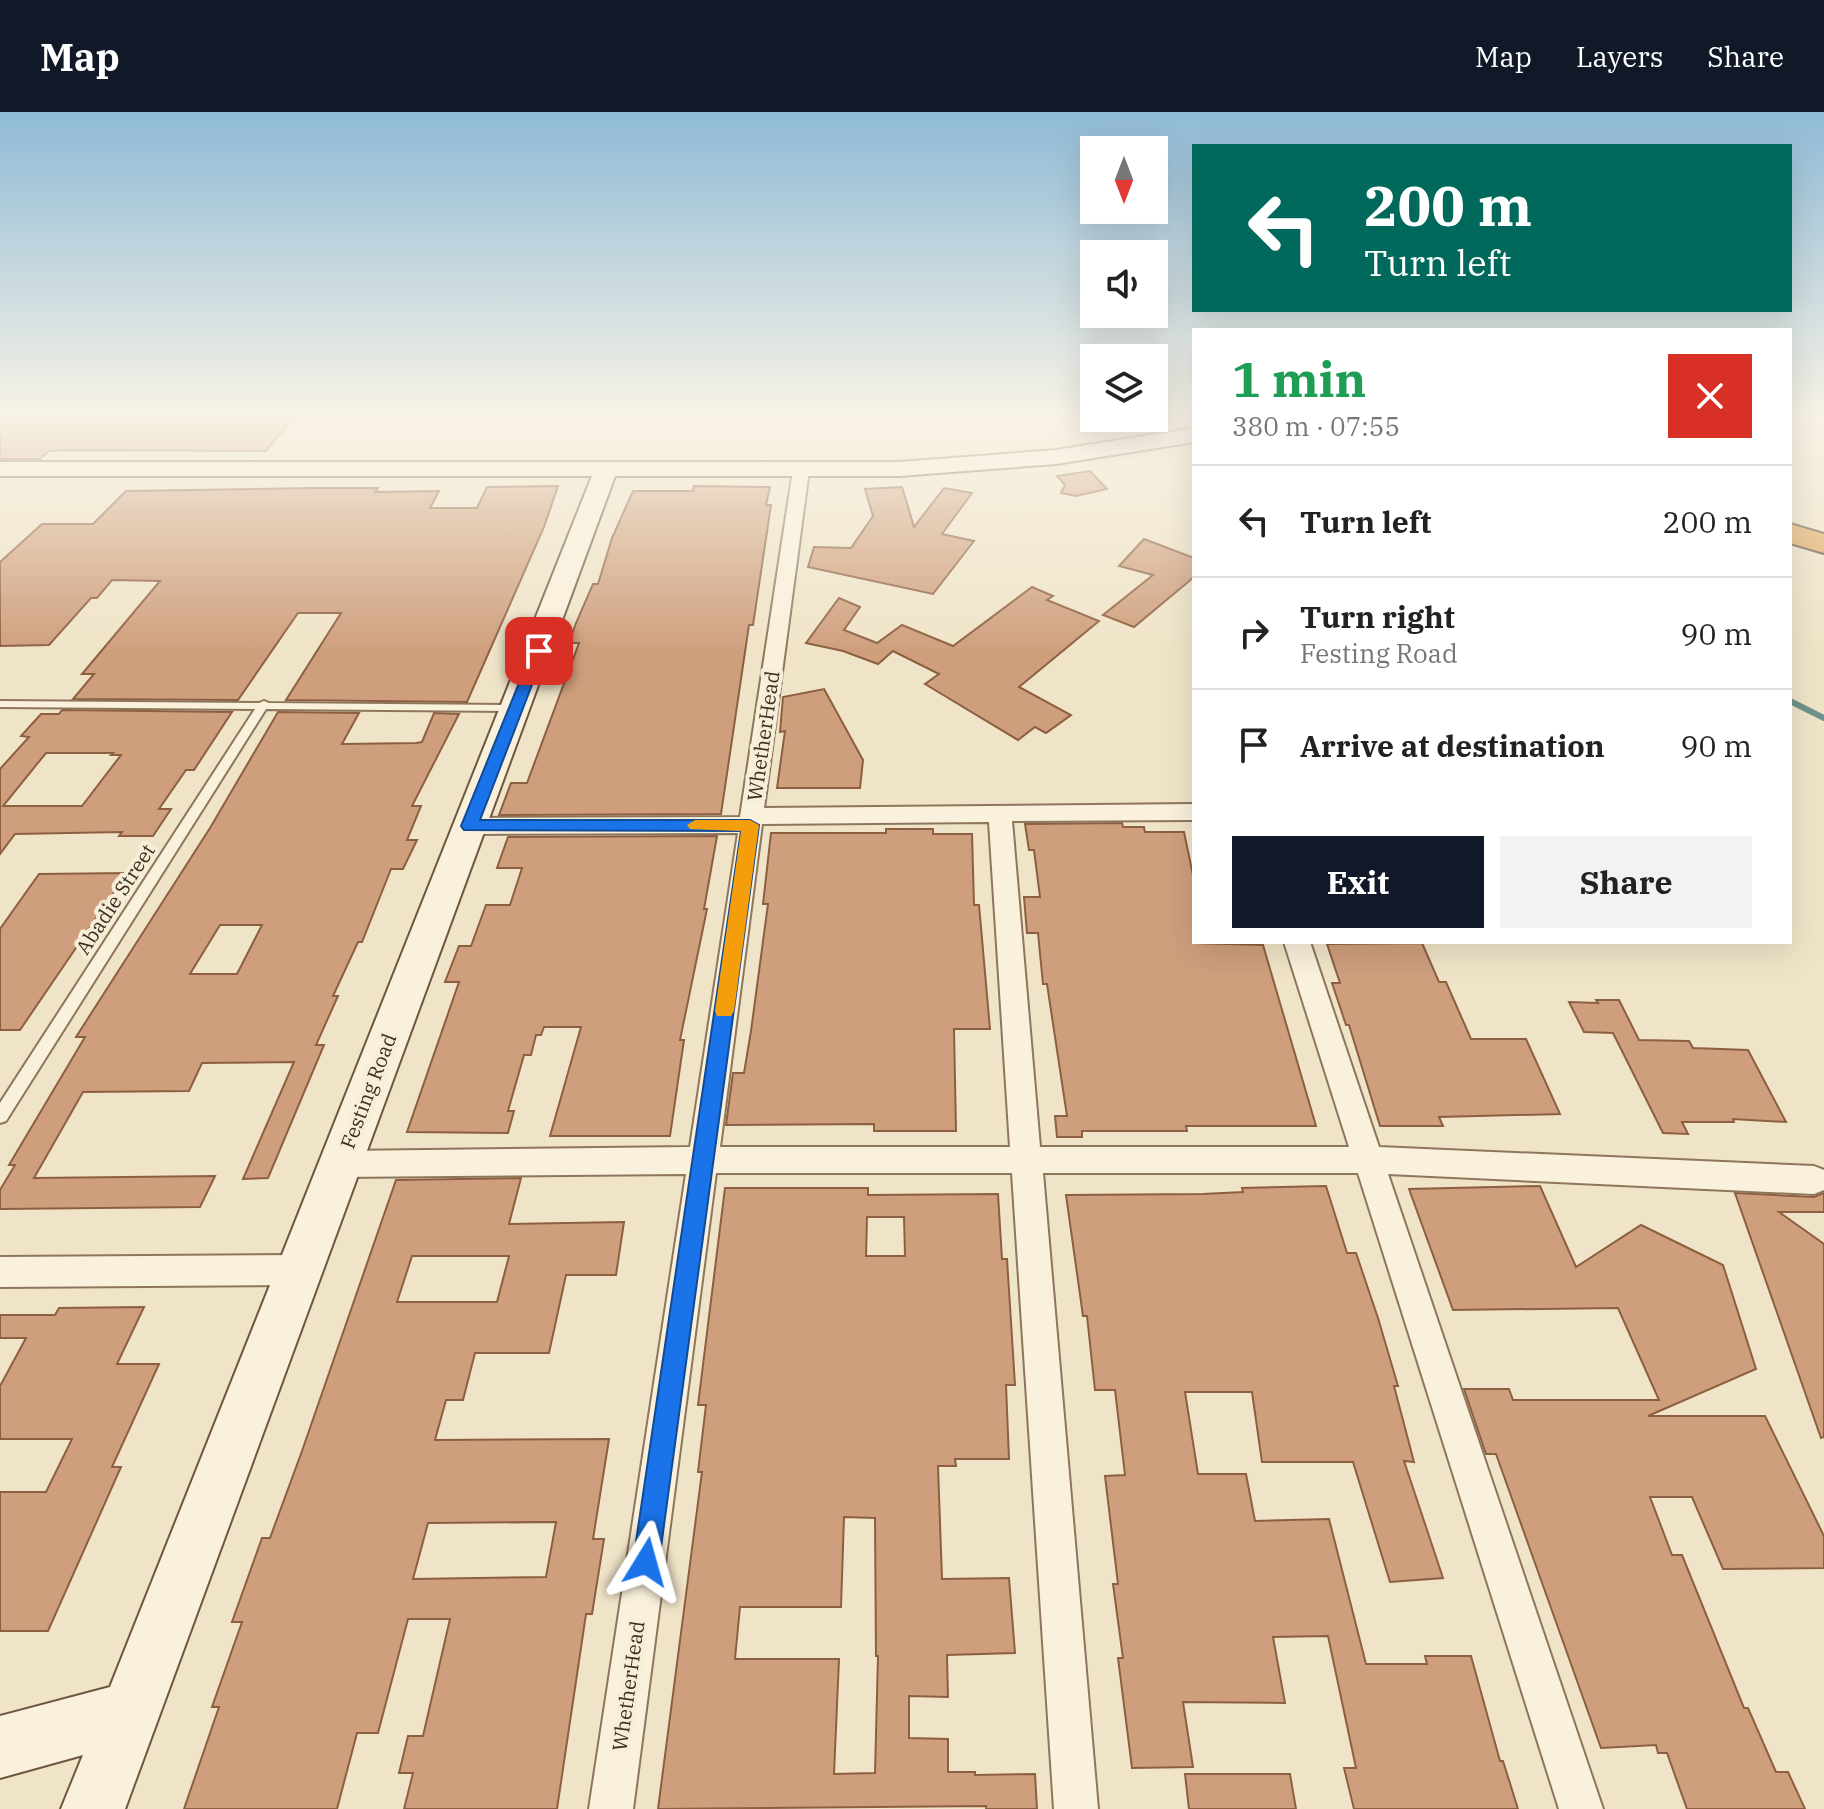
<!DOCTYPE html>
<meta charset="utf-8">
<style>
:root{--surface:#fff;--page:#f2f2f2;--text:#222;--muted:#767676;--line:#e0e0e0;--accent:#111827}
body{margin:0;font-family:"IBM Plex Serif",serif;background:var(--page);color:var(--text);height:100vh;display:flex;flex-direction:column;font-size:30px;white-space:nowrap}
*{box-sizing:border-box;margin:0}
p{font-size:26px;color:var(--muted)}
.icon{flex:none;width:44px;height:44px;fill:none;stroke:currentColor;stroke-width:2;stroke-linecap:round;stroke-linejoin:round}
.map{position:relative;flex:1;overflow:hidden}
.sheet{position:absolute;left:1192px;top:216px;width:600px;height:616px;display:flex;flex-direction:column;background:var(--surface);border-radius:0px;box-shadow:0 8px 32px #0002}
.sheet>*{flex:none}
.guide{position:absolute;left:1192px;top:32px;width:600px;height:168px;border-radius:0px;box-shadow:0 8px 32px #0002;background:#00695c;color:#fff;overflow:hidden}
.needle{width:52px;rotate:180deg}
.fabs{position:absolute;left:1080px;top:24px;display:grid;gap:16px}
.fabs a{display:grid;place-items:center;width:88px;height:88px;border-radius:0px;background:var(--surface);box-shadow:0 8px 32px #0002;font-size:40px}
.pin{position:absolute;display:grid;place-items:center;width:68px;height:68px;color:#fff;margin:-34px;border-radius:16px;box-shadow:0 4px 12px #0006}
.me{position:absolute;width:88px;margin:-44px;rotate:8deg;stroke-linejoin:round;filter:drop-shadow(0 0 6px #0008)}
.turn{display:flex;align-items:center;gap:28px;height:168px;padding:0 40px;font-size:36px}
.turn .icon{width:104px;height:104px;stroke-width:2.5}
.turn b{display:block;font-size:56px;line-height:68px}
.round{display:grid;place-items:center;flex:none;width:84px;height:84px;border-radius:0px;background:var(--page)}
.summary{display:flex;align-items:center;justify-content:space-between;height:136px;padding:0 40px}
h1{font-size:48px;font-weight:700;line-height:60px;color:#1e9e55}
.primary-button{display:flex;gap:16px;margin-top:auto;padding:16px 40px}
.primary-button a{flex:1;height:92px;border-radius:0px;background:var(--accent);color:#fff;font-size:32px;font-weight:700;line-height:92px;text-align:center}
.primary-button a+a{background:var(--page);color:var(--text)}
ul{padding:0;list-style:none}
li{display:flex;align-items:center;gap:24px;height:112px;padding:0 40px;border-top:2px solid var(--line)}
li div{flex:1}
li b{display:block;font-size:30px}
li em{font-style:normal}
header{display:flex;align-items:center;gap:48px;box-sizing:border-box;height:112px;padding:0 40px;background:var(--accent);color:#fff}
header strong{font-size:38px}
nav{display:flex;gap:44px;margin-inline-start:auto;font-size:28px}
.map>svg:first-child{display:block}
</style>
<header>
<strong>Map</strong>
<nav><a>Map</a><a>Layers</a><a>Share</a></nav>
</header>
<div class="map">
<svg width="1824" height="1697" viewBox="0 0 1824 1697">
<rect width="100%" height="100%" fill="#f0e4c8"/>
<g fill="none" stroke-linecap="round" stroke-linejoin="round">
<!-- stream -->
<path stroke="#6f938a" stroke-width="6" d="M 1790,589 L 1824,606"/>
</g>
<!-- building -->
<g fill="#cf9f7d" stroke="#8d5f41" stroke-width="2" fill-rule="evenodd">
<path d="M 0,302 L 236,302 L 295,304 L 266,339 L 72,338 L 49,339 L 40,347 L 0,347 Z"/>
<path d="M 1090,359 L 1107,377 L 1076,384 L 1061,381 L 1065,373 L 1057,364 Z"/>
<path d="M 558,374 L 544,415 L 467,590 L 286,588 L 341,501 L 298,501 L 238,588 L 73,587 L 94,562 L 82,562 L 160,469 L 112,468 L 97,486 L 91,486 L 49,533 L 0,534 L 0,450 L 42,412 L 93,412 L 126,379 L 313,376 L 378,376 L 375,380 L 439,379 L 430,396 L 477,396 L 487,375 Z"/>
<path d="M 694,374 L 770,375 L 766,393 L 771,393 L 753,513 L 749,513 L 721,702 L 499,703 L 511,671 L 527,671 L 579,531 L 569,531 L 576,511 L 593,472 L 598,472 L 612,426 L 633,379 L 693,379 Z"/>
<path d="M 902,375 L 914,415 L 944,376 L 972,381 L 942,422 L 974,429 L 933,482 L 808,455 L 814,435 L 851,436 L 873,404 L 865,377 Z"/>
<path d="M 1144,427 L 1194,446 L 1194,465 L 1134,515 L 1103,503 L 1153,463 L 1119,454 Z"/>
<path d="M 1032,475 L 1053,484 L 1047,488 L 1099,509 L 1019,575 L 1071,603 L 1046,621 L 1035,615 L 1018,628 L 925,572 L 939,562 L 893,539 L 878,552 L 843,539 L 806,531 L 839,486 L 860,495 L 844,518 L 877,531 L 902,513 L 953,534 Z"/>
<path d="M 824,577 L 863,648 L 860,676 L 777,676 L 785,619 L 780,620 L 783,585 Z"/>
<path d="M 62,598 L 232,600 L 194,658 L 186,658 L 159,697 L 171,697 L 153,724 L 119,724 L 122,720 L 15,722 L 0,742 L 0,657 L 29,625 L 21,624 L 41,602 L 59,602 ZM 46,641 L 113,641 L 111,643 L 121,643 L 82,694 L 3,694 Z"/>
<path d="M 278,600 L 359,601 L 342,632 L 416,631 L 422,630 L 434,601 L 459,602 L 412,694 L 421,694 L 407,728 L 417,728 L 403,757 L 391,757 L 362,830 L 358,830 L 333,884 L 338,884 L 316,933 L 324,933 L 268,1066 L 243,1067 L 294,950 L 202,951 L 189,979 L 83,980 L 34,1066 L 215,1064 L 200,1095 L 0,1097 L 0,1078 L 15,1053 L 9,1053 L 85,925 L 76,925 L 210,716 ZM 220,813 L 262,813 L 237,862 L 190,862 Z"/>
<path d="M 1122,711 L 1123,715 L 1144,715 L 1145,720 L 1184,720 L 1194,768 L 1194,831 L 1263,833 L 1316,1014 L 1186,1014 L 1187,1019 L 1082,1019 L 1082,1025 L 1057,1025 L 1055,1004 L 1067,1004 L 1047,872 L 1043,872 L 1038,821 L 1027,821 L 1024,785 L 1040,785 L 1034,738 L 1029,738 L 1025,712 Z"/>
<path d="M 886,717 L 933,717 L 933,722 L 972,722 L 974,793 L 979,793 L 990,917 L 954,917 L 956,1019 L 874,1019 L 874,1012 L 726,1013 L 733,961 L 744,961 L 751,919 L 768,792 L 763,792 L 771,721 L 886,721 Z"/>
<path d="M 717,724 L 704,797 L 707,797 L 680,928 L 684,928 L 670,1024 L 550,1024 L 581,915 L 544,915 L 541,923 L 536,923 L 531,943 L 524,943 L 508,999 L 514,999 L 508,1021 L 407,1020 L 459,870 L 445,870 L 459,834 L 471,834 L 486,793 L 510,793 L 522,756 L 497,756 L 508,725 Z"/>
<path d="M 127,761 L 20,918 L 0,918 L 0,817 L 39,762 Z"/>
<path d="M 1422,831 L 1439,870 L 1446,870 L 1471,927 L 1526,927 L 1560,1002 L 1439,1005 L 1443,1014 L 1380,1014 L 1349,913 L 1346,913 L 1332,871 L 1340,871 L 1327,832 Z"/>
<path d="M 1596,888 L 1619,888 L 1639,928 L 1689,929 L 1693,936 L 1748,938 L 1786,1010 L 1733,1007 L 1734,1010 L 1682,1010 L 1688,1022 L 1663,1021 L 1613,921 L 1584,920 L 1569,890 L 1598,891 Z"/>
<path d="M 521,1066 L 509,1112 L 624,1110 L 616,1163 L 566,1163 L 549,1241 L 475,1241 L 463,1288 L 446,1288 L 435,1328 L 609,1327 L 593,1427 L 604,1427 L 592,1502 L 586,1502 L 557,1697 L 404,1697 L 413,1661 L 399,1661 L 408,1624 L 423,1624 L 450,1507 L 408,1507 L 378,1621 L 357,1621 L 337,1697 L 184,1697 L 219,1595 L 212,1595 L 242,1510 L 232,1510 L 262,1426 L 270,1426 L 302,1339 L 396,1068 ZM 412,1144 L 509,1144 L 497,1190 L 397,1190 ZM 556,1410 L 546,1465 L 413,1467 L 428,1411 Z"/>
<path d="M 1326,1074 L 1347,1141 L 1356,1141 L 1378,1206 L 1398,1274 L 1394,1274 L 1414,1350 L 1404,1349 L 1443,1466 L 1390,1470 L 1353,1350 L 1262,1350 L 1252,1280 L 1185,1280 L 1198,1362 L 1246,1362 L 1255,1409 L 1329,1407 L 1366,1552 L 1427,1552 L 1425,1544 L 1471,1544 L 1500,1649 L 1503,1649 L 1518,1697 L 1354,1697 L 1344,1656 L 1356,1656 L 1328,1524 L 1273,1525 L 1285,1591 L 1183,1590 L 1193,1655 L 1132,1656 L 1118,1546 L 1123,1546 L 1113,1472 L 1118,1472 L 1105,1364 L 1125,1363 L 1115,1278 L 1095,1278 L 1087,1204 L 1083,1204 L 1066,1083 L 1203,1082 L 1243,1080 L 1242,1076 Z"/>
<path d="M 1540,1074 L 1576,1155 L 1641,1113 L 1723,1153 L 1756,1257 L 1648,1304 L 1765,1304 L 1824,1424 L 1824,1456 L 1723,1457 L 1692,1385 L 1650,1385 L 1672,1443 L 1682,1443 L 1744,1596 L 1748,1596 L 1776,1660 L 1788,1660 L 1805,1697 L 1687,1697 L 1667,1641 L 1658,1641 L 1656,1633 L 1601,1636 L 1496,1342 L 1486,1342 L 1464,1277 L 1509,1277 L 1513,1288 L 1659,1288 L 1618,1196 L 1453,1198 L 1409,1077 Z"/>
<path d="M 725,1076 L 868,1076 L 868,1083 L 998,1082 L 1002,1147 L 1007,1147 L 1015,1273 L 1006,1273 L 1009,1347 L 955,1347 L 956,1354 L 938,1354 L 942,1467 L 1009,1466 L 1015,1541 L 947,1543 L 948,1585 L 909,1584 L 909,1626 L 948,1627 L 948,1660 L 975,1660 L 975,1663 L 1035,1662 L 1037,1697 L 986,1697 L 986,1694 L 658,1697 L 702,1360 L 698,1360 L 706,1293 L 698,1293 ZM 867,1105 L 904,1105 L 905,1144 L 866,1144 ZM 844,1405 L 875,1406 L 876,1544 L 878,1544 L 875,1661 L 834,1662 L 839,1547 L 735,1547 L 740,1495 L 841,1495 Z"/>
<path d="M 1735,1081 L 1814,1085 L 1824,1081 L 1824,1100 L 1779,1100 L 1824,1132 L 1824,1325 L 1821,1326 Z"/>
<path d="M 144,1195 L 117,1252 L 159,1252 L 112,1355 L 121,1355 L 48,1519 L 0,1519 L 0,1380 L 46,1380 L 72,1327 L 0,1327 L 0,1274 L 26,1226 L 0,1226 L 0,1203 L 55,1203 L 59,1196 Z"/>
<path d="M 1185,1662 L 1290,1662 L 1296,1697 L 1189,1697 Z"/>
</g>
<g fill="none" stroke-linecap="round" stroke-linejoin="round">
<!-- lane casing -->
<g stroke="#8d765c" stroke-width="4">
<path id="lane" d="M 0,589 L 259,591 L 264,589 L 269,591 L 517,593 L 523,596 L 517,599 L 266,597 L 6,1009 L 0,1011 L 0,991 L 255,597 L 0,595 Z"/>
</g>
<!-- street casing -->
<g stroke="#8d765c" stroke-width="4">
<g id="street">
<path d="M 801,353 L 809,358 L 764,696 L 1194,692 L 1194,708 L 1012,709 L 1040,1035 L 1349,1035 L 1284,830 L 1310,830 L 1379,1035 L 1814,1054 L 1824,1058 L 1824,1078 L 1814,1082 L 1388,1062 L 1603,1697 L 1559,1697 L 1358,1061 L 1043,1061 L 1098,1697 L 1054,1697 L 1012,1061 L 716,1061 L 633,1697 L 589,1697 L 686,1062 L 340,1065 L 329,1061 L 325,1052 L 329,1043 L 340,1039 L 690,1035 L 738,721 L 470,722 L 462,720 L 458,714 L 462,708 L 470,706 L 740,705 L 793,358 ZM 989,710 L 1010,1035 L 720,1035 L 762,712 Z"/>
<path d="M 299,1143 L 310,1147 L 315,1158 L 310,1169 L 299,1173 L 0,1175 L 0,1145 Z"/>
</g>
</g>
<!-- secondary casing -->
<g stroke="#6f573f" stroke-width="4">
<path id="secondary" d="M 1194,316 L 1194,330 L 1056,352 L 899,364 L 615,364 L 125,1697 L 61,1697 L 83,1643 L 0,1666 L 0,1604 L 110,1575 L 592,364 L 0,364 L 0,350 L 899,350 L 1056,338 Z"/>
</g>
<!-- highway casing -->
<g stroke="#5b4430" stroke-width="4">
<path id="highway" d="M 1790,412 L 1824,422 L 1824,441 L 1790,431 Z"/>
</g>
<!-- lane -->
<use href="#lane" fill="#faf1dc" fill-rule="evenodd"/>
<!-- street -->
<use href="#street" fill="#faf1dc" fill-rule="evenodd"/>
<!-- secondary -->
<use href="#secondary" fill="#faf1dc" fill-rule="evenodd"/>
<!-- highway -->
<use href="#highway" fill="#e0a458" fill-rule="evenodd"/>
</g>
<!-- sky -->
<linearGradient id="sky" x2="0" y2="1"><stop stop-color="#8fbad6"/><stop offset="0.56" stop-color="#f8f3e6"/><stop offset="1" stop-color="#f8f3e6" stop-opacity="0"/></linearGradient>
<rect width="1824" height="540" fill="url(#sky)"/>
<!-- route -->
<path fill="#1a73e8" stroke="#114b97" stroke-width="2" d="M 539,535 L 545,539 L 480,708 L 750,708 L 759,713 L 659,1450 L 655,1459 L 646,1463 L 637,1459 L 633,1450 L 741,719 L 464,718 L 461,714 L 532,539 Z"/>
<!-- slow -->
<path fill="#f59e0b" d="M 695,708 L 750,708 L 759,713 L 734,899 L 731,904 L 717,904 L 715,899 L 741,719 L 690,717 L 687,713 Z"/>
<g text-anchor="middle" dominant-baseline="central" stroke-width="8" stroke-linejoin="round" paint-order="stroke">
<!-- street labels -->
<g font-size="20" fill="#3d2e20" stroke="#f7eed8">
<text transform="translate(763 624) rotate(-82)">WhetherHead</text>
<text transform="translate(115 787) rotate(-57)">Abadie Street</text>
<text transform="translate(368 979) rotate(-69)">Festing Road</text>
<text transform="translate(628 1574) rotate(-82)">WhetherHead</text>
</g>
</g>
</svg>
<div class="fabs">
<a><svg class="needle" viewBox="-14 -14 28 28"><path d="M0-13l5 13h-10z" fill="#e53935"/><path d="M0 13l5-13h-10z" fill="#767676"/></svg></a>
<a><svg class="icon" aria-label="sound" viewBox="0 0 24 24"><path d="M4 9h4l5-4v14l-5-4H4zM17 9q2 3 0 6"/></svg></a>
<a><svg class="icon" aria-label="layers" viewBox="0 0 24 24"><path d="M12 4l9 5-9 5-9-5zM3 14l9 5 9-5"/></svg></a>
</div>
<div class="pin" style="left:539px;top:539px;background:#d93025"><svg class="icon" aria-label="arrive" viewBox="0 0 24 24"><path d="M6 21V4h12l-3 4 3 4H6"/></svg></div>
<svg class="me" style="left:646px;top:1450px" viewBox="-20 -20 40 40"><path d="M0-17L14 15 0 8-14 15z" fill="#1a73e8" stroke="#fff" stroke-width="4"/></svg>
<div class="guide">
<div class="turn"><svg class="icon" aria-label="left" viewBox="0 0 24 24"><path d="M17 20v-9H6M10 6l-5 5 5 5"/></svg><div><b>200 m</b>Turn left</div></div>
</div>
<section class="sheet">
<div class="summary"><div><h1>1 min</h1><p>380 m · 07:55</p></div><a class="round" style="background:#d93025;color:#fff"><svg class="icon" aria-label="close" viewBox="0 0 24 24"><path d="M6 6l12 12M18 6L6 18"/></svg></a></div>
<ul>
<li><svg class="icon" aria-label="left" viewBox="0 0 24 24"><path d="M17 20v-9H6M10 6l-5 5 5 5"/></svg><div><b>Turn left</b></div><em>200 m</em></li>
<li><svg class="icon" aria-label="right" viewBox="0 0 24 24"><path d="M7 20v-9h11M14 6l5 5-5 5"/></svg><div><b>Turn right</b><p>Festing Road</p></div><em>90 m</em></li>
<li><svg class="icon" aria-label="arrive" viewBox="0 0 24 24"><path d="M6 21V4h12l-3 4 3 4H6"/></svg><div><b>Arrive at destination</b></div><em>90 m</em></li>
</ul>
<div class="primary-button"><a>Exit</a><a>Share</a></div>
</section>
</div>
